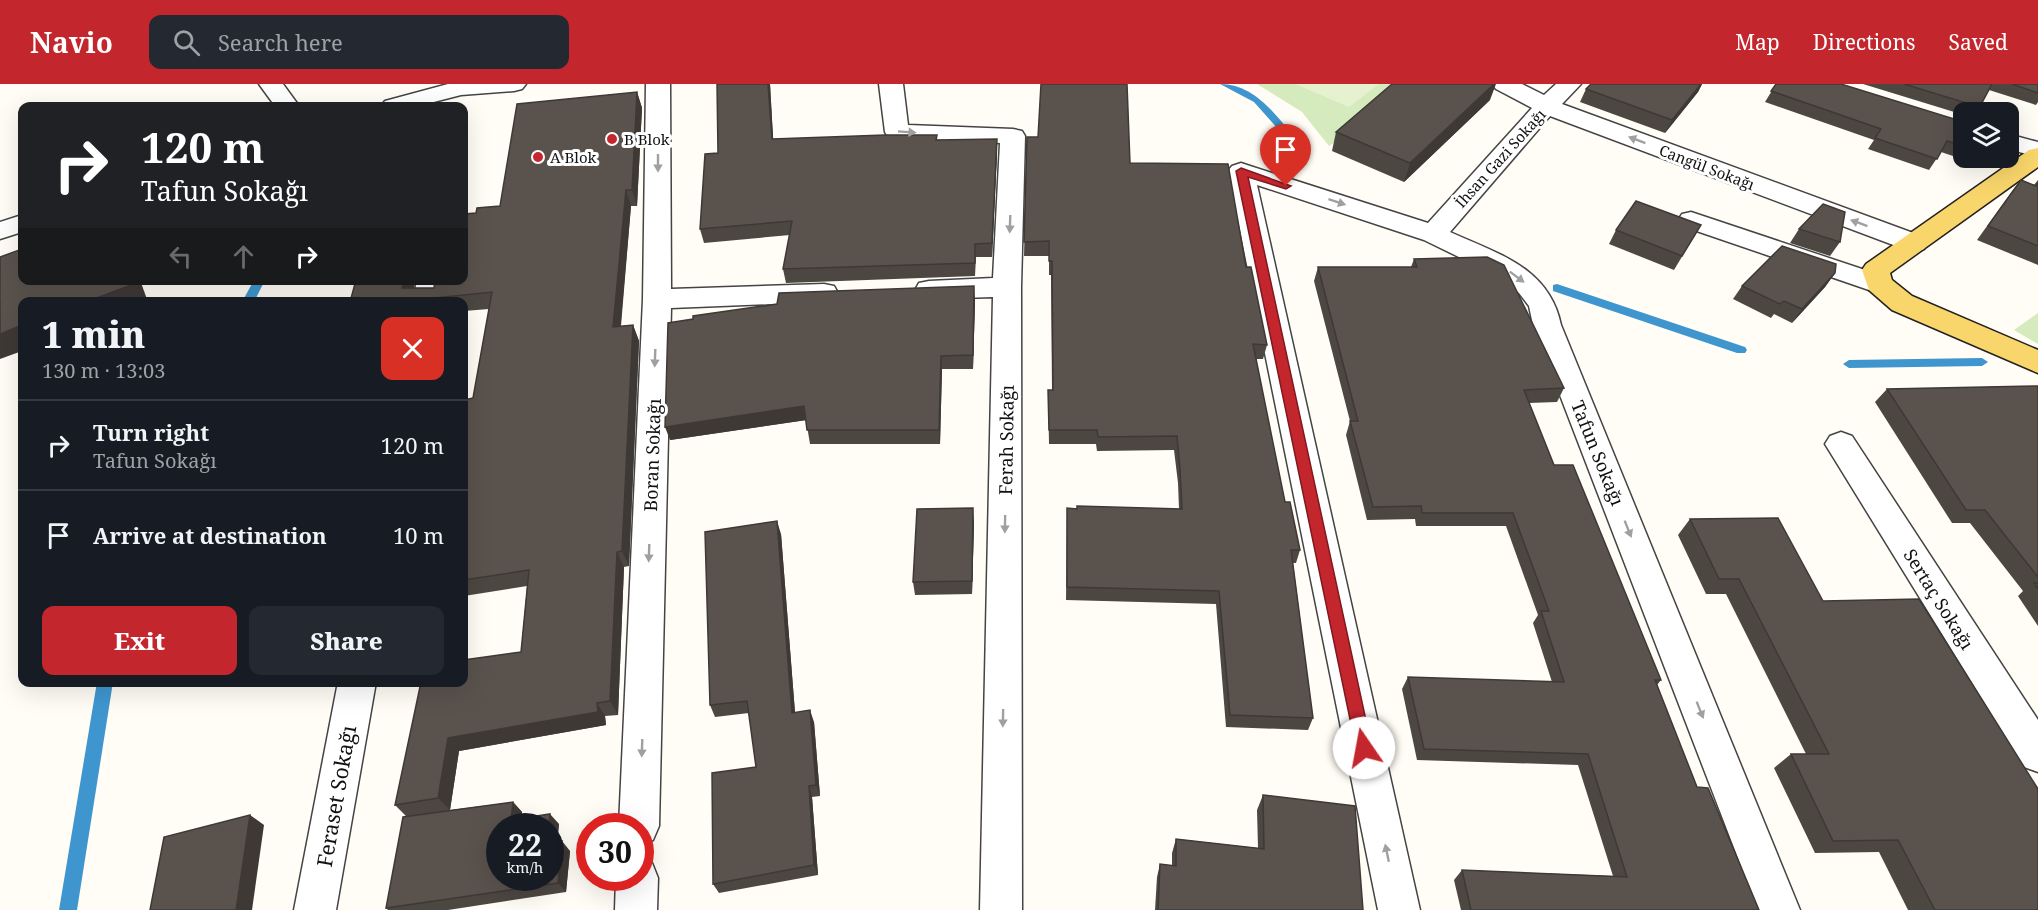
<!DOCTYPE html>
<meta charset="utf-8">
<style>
:root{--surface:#171b24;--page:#242831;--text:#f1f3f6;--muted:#9ea1a6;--line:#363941;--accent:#c4262e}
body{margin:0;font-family:"Noto Serif",serif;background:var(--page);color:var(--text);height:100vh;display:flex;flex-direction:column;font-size:22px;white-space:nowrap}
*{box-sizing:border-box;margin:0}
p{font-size:20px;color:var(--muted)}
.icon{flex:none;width:33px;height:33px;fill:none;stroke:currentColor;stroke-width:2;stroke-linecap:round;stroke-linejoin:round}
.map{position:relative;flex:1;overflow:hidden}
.side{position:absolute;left:18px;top:213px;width:450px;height:390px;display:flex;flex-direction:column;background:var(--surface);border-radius:12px;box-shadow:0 6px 24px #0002}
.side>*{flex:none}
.top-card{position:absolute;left:18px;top:18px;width:450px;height:183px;border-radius:12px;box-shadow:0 6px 24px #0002;background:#202124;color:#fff;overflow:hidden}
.tools{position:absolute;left:1953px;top:18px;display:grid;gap:12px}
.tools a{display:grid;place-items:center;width:66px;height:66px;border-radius:12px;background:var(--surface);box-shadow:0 6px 24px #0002;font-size:30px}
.speed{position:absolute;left:486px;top:729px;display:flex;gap:12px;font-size:30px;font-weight:700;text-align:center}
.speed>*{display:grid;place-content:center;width:78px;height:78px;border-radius:50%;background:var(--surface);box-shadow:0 6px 24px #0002;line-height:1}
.speed small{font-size:15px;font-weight:400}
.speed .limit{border:9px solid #d22;background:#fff;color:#111}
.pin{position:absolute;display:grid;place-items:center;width:51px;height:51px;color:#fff;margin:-62px -26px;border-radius:50% 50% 50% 0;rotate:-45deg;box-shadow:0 0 6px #0007}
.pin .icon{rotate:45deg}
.me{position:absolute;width:66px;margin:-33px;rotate:348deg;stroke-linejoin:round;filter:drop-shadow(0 0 4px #0008)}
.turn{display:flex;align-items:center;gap:21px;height:126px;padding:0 24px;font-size:27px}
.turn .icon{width:78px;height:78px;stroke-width:2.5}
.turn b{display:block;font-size:42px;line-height:51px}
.lanes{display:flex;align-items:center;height:57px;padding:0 24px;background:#0003;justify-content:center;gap:30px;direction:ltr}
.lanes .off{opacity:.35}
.round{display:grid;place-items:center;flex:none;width:63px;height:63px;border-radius:12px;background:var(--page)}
.headline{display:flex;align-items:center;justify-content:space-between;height:102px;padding:0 24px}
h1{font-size:36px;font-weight:800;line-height:45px}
.cta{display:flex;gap:12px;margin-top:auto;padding:12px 24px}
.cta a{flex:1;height:69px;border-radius:12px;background:var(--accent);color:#fff;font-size:24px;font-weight:800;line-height:69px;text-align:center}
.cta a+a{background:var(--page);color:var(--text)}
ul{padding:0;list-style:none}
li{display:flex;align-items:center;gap:18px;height:90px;padding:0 24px;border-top:2px solid var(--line)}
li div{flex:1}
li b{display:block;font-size:22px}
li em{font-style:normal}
header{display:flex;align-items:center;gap:36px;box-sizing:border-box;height:84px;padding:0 30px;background:var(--accent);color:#fff}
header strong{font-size:28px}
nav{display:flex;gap:33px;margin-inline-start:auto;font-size:21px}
.search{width:420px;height:54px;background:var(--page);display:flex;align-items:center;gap:15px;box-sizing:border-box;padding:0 21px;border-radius:12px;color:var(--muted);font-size:22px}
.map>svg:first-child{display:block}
</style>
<header>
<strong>Navio</strong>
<div class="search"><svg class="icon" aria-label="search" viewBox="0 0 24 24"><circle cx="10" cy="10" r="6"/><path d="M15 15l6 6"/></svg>Search here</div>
<nav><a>Map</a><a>Directions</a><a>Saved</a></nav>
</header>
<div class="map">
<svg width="2038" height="826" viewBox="0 0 2038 826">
<rect width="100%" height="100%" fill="#fffdf5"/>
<!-- green -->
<g fill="#d5ebbd">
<path d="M 1257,0 L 1427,0 L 1329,62 L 1302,28 Z"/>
<path d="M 2038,229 L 2038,260 L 2014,246 Z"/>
</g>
<!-- pitch -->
<path fill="#e6f2cf" d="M 1295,0 L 1379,0 L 1349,23 Z"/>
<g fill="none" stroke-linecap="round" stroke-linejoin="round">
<!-- stream -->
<g fill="#3f96cf" fill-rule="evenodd">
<path d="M 1220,0 C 1249,0 1269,22 1286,43 L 1278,45 L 1254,18 Z"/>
<path d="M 254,196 L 265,196 L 254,218 L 242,218 Z"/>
<path d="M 1557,200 L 1745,263 L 1747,266 L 1745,269 L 1737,269 L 1553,207 L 1553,201 Z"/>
<path d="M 1982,274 L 1988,278 L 1982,282 L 1849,284 L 1843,280 L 1849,276 Z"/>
<path d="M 97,598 L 113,598 L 77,826 L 59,826 Z"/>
</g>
<!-- minor casing -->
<g stroke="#444" stroke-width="3">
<g id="minor">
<path d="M 259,0 L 283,0 L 299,22 L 275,22 Z"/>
<path d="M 448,0 L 526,0 L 522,5 L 514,7 L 461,11 L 418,22 L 381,22 L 385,17 Z"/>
<path d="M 646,0 L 670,0 L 671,205 L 824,200 L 834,202 L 838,209 L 834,216 L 824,218 L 671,224 L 659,742 L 653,756 L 640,761 L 640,742 L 619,742 L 643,215 Z"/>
<path d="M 879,0 L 903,0 L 908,41 L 1013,45 L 1022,47 L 1025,52 L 1021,203 L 1022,826 L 980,826 L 993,213 L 929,215 L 919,213 L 915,206 L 919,199 L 929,197 L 993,194 L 1000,59 L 888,53 L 885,48 Z"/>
<path d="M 1492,0 L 1522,0 L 1544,11 L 1556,0 L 1581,0 L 1562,20 L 1924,153 L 1927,159 L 1924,165 L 1914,168 L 1904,165 L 1550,32 L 1450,148 C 1498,170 1549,183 1561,241 L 1800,826 L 1758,826 L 1533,241 L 1529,222 L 1519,209 L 1500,193 L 1424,156 L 1257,101 L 1420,826 L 1378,826 L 1228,87 L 1232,82 L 1241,79 L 1250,82 L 1428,139 L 1532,24 L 1496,5 Z"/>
<path d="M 2008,50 L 2038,58 L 2038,73 L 2008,65 Z"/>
<path d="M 1691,128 L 1889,194 L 1893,200 L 1889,206 L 1879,209 L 1869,206 L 1682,142 L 1678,136 L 1682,130 Z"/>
<path d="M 22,131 L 22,148 L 0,155 L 0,138 Z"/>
<path d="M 417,196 L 445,196 L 441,218 L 413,218 Z"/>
<path d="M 1841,348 L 1852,352 L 2038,636 L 2038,688 L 2024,683 L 1830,368 L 1825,360 L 1830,352 Z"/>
<path d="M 338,598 L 376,598 L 336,826 L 294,826 Z"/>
<path d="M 640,775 L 652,779 L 658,794 L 657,826 L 615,826 L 616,794 L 640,794 Z"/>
</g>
</g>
<!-- major casing -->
<g stroke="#222" stroke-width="3">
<path id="major" d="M 2038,64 L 2038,83 L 1890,189 L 1892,196 L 1912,212 L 2038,266 L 2038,289 L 1892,226 L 1869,206 L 1862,186 L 1866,180 L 2029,66 Z"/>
</g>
<!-- minor -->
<use href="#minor" fill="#fff" fill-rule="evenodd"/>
<!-- major -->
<use href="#major" fill="#f9d66b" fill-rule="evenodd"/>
</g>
<!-- wall -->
<g fill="#4d4742">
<path d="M 770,0 L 773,55 L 937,51 L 937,56 L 997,68 L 992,173 L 976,173 L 975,192 L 786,199 L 783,185 L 790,151 L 704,159 L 700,145 L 718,69 Z"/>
<path d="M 1591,0 L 1702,0 L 1698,8 L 1665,49 L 1580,18 L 1586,5 Z"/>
<path d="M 1776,0 L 1961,61 L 1953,72 L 1941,68 L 1929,86 L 1868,65 L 1874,56 L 1765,18 Z"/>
<path d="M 1863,0 L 2038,0 L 2038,18 L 2036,21 L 1989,6 L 1977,28 L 1964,28 L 1964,31 Z"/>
<path d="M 637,8 L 642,24 L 637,122 L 631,122 L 621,242 L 633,241 L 639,257 L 629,482 L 624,483 L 618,631 L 605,632 L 606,641 L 459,667 L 450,726 L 513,718 L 522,728 L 521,734 L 559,740 L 557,758 L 570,767 L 566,808 L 448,826 L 388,826 L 386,824 L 407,733 L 395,721 L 521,568 L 527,502 L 464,512 L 464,316 L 473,314 L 489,225 L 464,227 L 464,218 L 350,218 L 356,196 L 415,196 L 414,204 L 434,204 L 476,129 L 500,122 Z"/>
<path d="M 1490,16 L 1404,98 L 1332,67 L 1336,48 Z"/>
<path d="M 1027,53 L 1130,79 L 1246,183 L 1267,261 L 1263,275 L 1256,275 L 1285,418 L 1300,466 L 1296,479 L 1293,479 L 1313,634 L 1308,646 L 1226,643 L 1216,520 L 1066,516 L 1067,424 L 1179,425 L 1178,399 L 1174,366 L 1097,367 L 1096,360 L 1049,360 L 1048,306 L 1052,306 L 1051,191 L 1049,191 L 1049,172 L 1024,172 Z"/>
<path d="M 2021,96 L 2034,101 L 2038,96 L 2038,181 L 1977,156 L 2010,110 Z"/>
<path d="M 1701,141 L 1674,186 L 1609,160 L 1616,146 Z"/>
<path d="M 1799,145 L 1840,158 L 1830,172 L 1790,159 Z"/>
<path d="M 1414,175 L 1564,304 L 1557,318 L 1529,319 L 1554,381 L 1661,596 L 1657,601 L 1697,703 L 1759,826 L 1461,826 L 1454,796 L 1462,786 L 1613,792 L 1578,681 L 1417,676 L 1402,605 L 1408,593 L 1552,598 L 1533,539 L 1538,531 L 1506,442 L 1416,442 L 1415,435 L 1367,436 L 1346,351 L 1350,337 L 1314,197 L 1318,183 L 1411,183 Z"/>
<path d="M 1835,189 L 1825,203 L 1792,239 L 1774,230 L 1771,234 L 1733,215 L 1742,202 Z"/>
<path d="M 975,216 L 973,285 L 942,285 L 940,360 L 810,360 L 806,336 L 670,356 L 693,235 Z"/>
<path d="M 2038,302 L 2038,542 L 2018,512 L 2023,507 L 1970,439 L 1952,439 L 1875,318 L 1887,305 Z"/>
<path d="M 1690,435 L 1823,517 L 2038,826 L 1908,826 L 1879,768 L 1815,769 L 1774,684 L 1791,670 L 1806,670 L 1726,510 L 1706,510 L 1678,451 Z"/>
<path d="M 974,438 L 972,510 L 915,511 L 913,498 Z"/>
<path d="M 781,450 L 795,629 L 814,638 L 820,712 L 812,713 L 818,791 L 719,809 L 713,800 L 756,683 L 749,629 L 715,633 L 710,621 Z"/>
<path d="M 1263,711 L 1363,826 L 1155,826 L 1157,793 L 1160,780 L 1172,782 L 1172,769 L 1176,755 L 1258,764 L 1257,726 Z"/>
</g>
<!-- shaded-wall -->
<g fill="#3f3936">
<path d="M 768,0 L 770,0 L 774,69 L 772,55 Z"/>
<path d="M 1494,0 L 1496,0 L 1490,16 L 1404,98 L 1410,79 Z"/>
<path d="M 1701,0 L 1702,0 L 1698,8 L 1665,49 L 1672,36 Z"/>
<path d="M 637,8 L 642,24 L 637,122 L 632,106 Z"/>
<path d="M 997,55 L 997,68 L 992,173 L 992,159 Z"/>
<path d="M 626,106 L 631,122 L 619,259 L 613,243 Z"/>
<path d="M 1835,189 L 1825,203 L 1792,239 L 1802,225 Z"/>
<path d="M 133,196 L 140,196 L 148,218 L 86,218 Z"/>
<path d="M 404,196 L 415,196 L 412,216 L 402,204 Z"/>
<path d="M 974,202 L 975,216 L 973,285 L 973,271 Z"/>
<path d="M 22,241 L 22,267 L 0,275 L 0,250 Z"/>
<path d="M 633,241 L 639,257 L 629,482 L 622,467 Z"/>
<path d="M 941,272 L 942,285 L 940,360 L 939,346 Z"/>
<path d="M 804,322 L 807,336 L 670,356 L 665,343 Z"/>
<path d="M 973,424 L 974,438 L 972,510 L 972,497 Z"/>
<path d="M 777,437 L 781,450 L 796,641 L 792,629 Z"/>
<path d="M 617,468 L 624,483 L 618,631 L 610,617 Z"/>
<path d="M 597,619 L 605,632 L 606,641 L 459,667 L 450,726 L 438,714 L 448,654 Z"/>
<path d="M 810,626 L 814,638 L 820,712 L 816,701 Z"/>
<path d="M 809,702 L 812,713 L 818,791 L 814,781 Z"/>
<path d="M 513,718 L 522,728 L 520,742 L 511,736 Z"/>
<path d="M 550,730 L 559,740 L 556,769 L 550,763 L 550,742 L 549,742 Z"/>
<path d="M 250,731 L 264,741 L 252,826 L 236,826 Z"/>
<path d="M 562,757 L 570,767 L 566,808 L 558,799 Z"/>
</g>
<!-- building -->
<g fill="#5a524d" stroke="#3f3936" stroke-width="1.5">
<path d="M 717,0 L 768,0 L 772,55 L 885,51 L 937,51 L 936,56 L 997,55 L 992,159 L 975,160 L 975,179 L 783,185 L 792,137 L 700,145 L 705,70 L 718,69 Z"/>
<path d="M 1041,0 L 1127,0 L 1130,79 L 1228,80 L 1246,183 L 1251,183 L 1267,261 L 1253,260 L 1285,418 L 1290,418 L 1300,466 L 1291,466 L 1313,634 L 1230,631 L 1219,507 L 1067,503 L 1067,424 L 1077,425 L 1077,422 L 1182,425 L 1180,385 L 1177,352 L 1098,353 L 1097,346 L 1049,346 L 1048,306 L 1053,306 L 1052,177 L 1049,177 L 1049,157 L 1024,158 L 1027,53 L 1038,53 Z"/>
<path d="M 1392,0 L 1494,0 L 1410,79 L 1336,48 Z"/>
<path d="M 1591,0 L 1701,0 L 1672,36 L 1586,5 Z"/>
<path d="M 1776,0 L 1841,0 L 1964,38 L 1964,56 L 1961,61 L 1947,57 L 1937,75 L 1875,54 L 1881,45 L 1771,7 Z"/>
<path d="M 1904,0 L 1992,0 L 1977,28 L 1973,28 L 1973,21 Z"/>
<path d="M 2012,0 L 2038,0 L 2038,9 Z"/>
<path d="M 637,8 L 632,106 L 626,106 L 613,243 L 633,241 L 622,467 L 617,468 L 610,617 L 597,619 L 598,628 L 448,654 L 438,714 L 395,721 L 421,598 L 464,598 L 464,576 L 521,568 L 529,486 L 464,496 L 464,316 L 473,314 L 492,208 L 406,217 L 406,218 L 350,218 L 356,196 L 404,196 L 402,204 L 434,204 L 435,196 L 464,196 L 464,130 L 476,129 L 477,124 L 500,122 L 517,20 Z"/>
<path d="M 2021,96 L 2036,102 L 2038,99 L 2038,162 L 1988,142 Z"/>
<path d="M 1636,117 L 1701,141 L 1682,172 L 1616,146 Z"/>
<path d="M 1823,120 L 1845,128 L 1840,158 L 1799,145 Z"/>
<path d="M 1782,162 L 1836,180 L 1835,189 L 1802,225 L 1784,217 L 1780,220 L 1742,202 Z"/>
<path d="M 22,165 L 22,196 L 133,196 L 134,200 L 86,218 L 22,218 L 22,241 L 0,250 L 0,173 Z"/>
<path d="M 1487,173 L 1504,181 L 1564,304 L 1524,306 L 1554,381 L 1573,381 L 1661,596 L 1655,596 L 1697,703 L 1708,704 L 1759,826 L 1471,826 L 1462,786 L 1627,793 L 1588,670 L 1424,665 L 1408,593 L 1564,598 L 1541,527 L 1549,527 L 1513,429 L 1422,429 L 1421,422 L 1373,423 L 1350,337 L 1358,337 L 1318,183 L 1417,183 L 1414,175 Z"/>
<path d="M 974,202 L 973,271 L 941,272 L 939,346 L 807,346 L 804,322 L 665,343 L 668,239 L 693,235 L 693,232 L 777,220 L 779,209 Z"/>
<path d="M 2038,302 L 2038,493 L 1985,426 L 1966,426 L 1887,305 Z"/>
<path d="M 973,424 L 972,497 L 913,498 L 917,425 Z"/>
<path d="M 1778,434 L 1823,517 L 1919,515 L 2038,705 L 2038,826 L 1935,826 L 1898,756 L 1833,757 L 1791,670 L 1829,670 L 1739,495 L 1719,495 L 1690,435 Z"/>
<path d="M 777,437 L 792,629 L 810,626 L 816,701 L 809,702 L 814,781 L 713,800 L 712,689 L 756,683 L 747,617 L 710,621 L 705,448 Z"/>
<path d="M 2034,499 L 2038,499 L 2038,505 Z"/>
<path d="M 1263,711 L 1355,722 L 1363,826 L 1158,826 L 1160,780 L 1176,782 L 1176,755 L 1264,765 Z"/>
<path d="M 513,718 L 511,736 L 550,730 L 549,742 L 500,742 L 500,794 L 550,794 L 550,759 L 562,757 L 558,799 L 386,824 L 403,733 Z"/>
<path d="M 250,731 L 236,826 L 150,826 L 164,753 Z"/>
</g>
<!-- one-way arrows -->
<defs><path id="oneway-solid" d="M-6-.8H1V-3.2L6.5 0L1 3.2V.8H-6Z" transform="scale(1.5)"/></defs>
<g fill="#a0a0a0">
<use href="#oneway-solid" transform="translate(907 48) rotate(4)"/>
<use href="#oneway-solid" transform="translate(1637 56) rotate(-159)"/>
<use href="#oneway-solid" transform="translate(658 79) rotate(90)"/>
<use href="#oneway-solid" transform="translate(1337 118) rotate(18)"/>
<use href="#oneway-solid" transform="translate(1859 139) rotate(-160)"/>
<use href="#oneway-solid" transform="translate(1010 140) rotate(92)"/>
<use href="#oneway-solid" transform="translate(1517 193) rotate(37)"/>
<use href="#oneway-solid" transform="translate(655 274) rotate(92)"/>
<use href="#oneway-solid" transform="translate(1005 440) rotate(91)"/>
<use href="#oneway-solid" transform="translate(1628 445) rotate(68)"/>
<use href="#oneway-solid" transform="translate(649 469) rotate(92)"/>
<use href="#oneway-solid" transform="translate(1700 626) rotate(68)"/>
<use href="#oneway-solid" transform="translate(1003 634) rotate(91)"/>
<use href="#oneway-solid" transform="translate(642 664) rotate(92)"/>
<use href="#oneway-solid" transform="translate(1387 769) rotate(-102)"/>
</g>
<!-- route -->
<path fill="#c4262e" stroke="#7f191e" stroke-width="1.5" d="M 1241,84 L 1291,102 L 1286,105 L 1248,93 L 1372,664 L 1370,670 L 1364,672 L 1359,670 L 1356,664 L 1236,87 Z"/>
<!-- markers -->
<g fill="#c4262e" stroke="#fff" stroke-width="2">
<circle cx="612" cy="55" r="6"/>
<circle cx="538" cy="73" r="6"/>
</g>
<g text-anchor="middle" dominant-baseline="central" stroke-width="6" stroke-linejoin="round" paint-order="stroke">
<!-- far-poi labels -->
<g font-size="15" fill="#111" stroke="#fff" text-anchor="start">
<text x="624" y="55">B Blok</text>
<text x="550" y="73">A Blok</text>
</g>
<!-- far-street labels -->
<g font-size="15" fill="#111" stroke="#fff">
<text transform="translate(1500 74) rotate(-48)">İhsan Gazi Sokağı</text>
<text transform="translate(1707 83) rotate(21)">Cangül Sokağı</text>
</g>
<!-- street labels -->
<g font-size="18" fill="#111" stroke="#fff">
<text transform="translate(1006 356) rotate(-89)">Ferah Sokağı</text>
<text transform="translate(1598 369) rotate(68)">Tafun Sokağı</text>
<text transform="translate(652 371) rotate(-88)">Boran Sokağı</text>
<text transform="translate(1939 515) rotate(58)">Sertaç Sokağı</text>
</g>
<!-- near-street labels -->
<g font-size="21" fill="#111" stroke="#fff">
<text transform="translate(336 712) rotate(-80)">Feraset Sokağı</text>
</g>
</g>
</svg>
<div class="tools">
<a><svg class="icon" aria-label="layers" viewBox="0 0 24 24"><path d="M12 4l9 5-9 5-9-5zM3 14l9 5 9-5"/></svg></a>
</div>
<div class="speed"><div>22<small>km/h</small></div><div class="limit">30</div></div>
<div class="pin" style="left:1286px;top:102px;background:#d93025"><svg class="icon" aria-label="arrive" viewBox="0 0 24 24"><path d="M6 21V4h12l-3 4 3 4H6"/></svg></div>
<svg class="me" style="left:1364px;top:664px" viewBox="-20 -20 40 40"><circle r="19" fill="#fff"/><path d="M0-13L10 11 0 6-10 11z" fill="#c4262e"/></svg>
<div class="top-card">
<div class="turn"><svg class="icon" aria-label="right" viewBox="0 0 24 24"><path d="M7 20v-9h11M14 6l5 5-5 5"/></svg><div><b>120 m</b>Tafun Sokağı</div></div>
<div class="lanes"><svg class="icon off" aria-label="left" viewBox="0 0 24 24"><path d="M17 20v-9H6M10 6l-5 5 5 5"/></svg><svg class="icon off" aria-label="ahead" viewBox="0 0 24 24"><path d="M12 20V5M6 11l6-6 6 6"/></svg><svg class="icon" aria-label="right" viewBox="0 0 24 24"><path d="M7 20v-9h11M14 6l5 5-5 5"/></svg></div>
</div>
<section class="side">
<div class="headline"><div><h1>1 min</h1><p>130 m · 13:03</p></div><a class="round" style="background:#d93025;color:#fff"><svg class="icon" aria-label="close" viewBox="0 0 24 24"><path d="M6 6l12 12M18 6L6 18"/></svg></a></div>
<ul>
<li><svg class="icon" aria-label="right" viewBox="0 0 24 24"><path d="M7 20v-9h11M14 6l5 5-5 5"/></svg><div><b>Turn right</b><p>Tafun Sokağı</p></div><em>120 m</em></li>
<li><svg class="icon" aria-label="arrive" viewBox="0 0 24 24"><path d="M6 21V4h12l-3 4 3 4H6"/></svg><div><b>Arrive at destination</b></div><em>10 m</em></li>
</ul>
<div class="cta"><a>Exit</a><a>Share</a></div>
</section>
</div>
